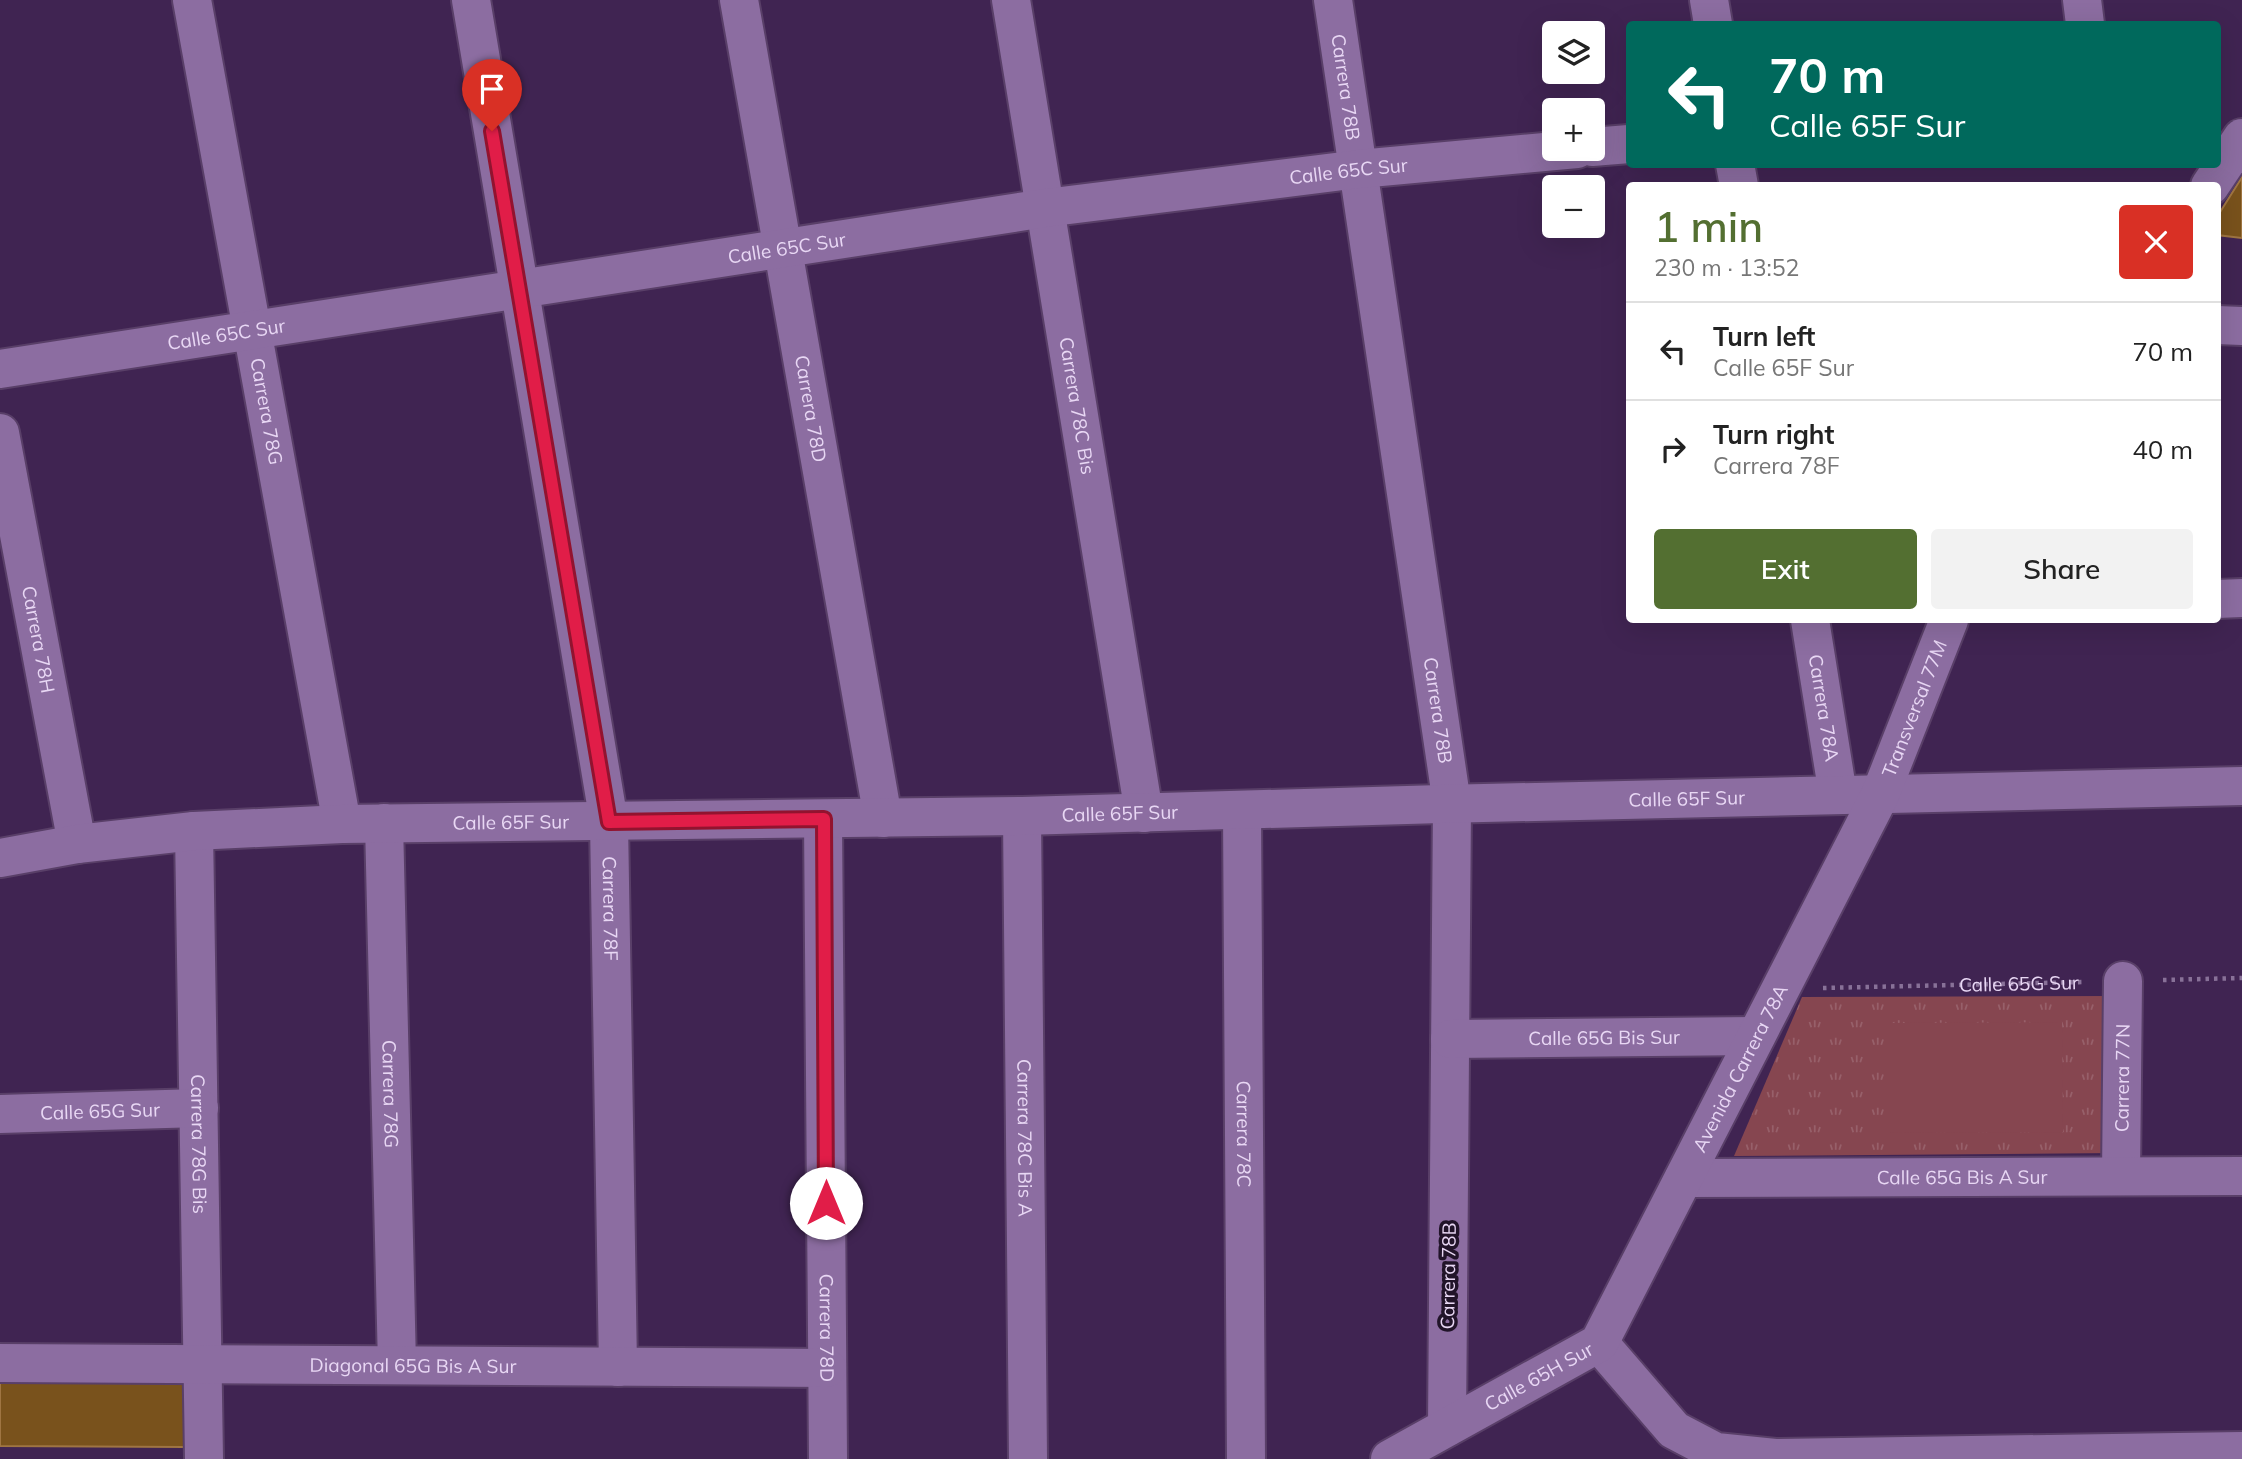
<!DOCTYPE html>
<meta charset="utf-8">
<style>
:root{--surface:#fff;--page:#f2f2f2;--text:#222;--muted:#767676;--line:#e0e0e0;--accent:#536f31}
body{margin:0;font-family:Mulish,sans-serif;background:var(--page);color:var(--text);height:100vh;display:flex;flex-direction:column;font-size:26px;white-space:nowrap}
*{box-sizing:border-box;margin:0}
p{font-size:23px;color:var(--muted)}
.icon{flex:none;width:38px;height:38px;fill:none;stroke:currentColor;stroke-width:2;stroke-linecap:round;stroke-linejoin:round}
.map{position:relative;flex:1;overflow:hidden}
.sheet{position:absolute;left:1626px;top:182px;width:595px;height:441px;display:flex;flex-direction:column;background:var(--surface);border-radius:7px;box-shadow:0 7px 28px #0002}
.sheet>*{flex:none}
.top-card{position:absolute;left:1626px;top:21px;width:595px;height:147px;border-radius:7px;box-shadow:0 7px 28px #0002;background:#00695c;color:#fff;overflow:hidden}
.controls{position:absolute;left:1542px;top:21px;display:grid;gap:14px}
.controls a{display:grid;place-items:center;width:63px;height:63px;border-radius:7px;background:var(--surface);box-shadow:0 7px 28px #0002;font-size:35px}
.pin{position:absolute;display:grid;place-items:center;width:60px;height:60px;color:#fff;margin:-72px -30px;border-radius:50% 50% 50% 0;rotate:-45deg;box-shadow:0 0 7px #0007}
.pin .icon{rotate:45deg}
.me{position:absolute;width:77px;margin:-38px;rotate:0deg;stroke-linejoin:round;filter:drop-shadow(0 0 5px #0008)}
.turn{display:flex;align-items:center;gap:24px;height:147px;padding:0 28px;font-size:32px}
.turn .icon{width:91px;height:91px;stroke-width:2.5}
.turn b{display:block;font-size:49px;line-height:60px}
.round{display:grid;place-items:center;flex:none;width:74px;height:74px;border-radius:7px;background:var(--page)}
.headline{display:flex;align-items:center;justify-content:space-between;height:119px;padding:0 28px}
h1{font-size:42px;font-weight:600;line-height:52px;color:var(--accent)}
.cta{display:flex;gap:14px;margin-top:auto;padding:14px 28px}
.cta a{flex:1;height:80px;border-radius:7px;background:var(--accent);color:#fff;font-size:28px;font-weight:600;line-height:80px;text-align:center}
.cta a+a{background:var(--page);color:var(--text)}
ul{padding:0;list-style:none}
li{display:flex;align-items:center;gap:21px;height:98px;padding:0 28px;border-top:2px solid var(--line)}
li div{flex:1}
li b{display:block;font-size:26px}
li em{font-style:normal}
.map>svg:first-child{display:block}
</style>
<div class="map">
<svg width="2242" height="1459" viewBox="0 0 2242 1459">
<defs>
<pattern id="grass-tufts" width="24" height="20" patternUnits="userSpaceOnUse" patternTransform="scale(1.75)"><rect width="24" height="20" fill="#864650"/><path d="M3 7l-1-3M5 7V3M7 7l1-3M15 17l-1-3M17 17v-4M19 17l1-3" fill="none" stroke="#97606a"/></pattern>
</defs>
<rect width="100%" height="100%" fill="#402452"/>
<!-- grass -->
<path fill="url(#grass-tufts)" d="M 2117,996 L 2115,1153 L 1734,1156 L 1802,997 Z"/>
<!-- garden -->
<path fill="#864650" d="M 2062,1022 L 2063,1132 L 1884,1133 L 1884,1023 Z"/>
<!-- building -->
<g fill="#79521c" stroke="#9f7542" stroke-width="2">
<path d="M 2242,177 L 2242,238 L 2217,235 L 2217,217 Z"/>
<path d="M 0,1376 L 185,1378 L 184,1447 L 0,1446 Z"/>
</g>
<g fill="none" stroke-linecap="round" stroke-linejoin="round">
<!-- minor casing -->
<g stroke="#593f68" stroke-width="42">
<g id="minor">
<path id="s2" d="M 192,0 L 342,824"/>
<path id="s3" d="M 471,0 L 609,822 L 618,1367"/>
<path id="s4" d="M 739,0 L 883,818"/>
<path id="s5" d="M 1011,0 L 1144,813"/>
<path id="s6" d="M 1333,0 L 1452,804 L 1447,1427"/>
<path d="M 1709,0 L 1713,24"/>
<path d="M 2082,0 L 2085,24"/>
<path d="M 1592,147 L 1629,144"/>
<path d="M 1735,164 L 1739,186"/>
<path d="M 2217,325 L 2242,326"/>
<path id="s7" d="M 0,369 L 1045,208 L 1359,169 L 1577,149"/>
<path id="s8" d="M 0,433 L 77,844"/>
<path d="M 2217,599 L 2242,598"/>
<path id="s9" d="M 1810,620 L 1838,795"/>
<path id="s10" d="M 1242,810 L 1246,1459"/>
<path id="s11" d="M 1022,816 L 1028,1459"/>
<path id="s12" d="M 823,819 L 828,1459"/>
<path id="s13" d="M 384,823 L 397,1365"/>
<path id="s14" d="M 194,831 L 204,1459"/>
<path id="s15" d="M 0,858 L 77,844 L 194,831 L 342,824 L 1022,816 L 1441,804 L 2242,786"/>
<path id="s16" d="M 1450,1039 L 1756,1036"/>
<path id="s17" d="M 0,1114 L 199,1108"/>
<path id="s18" d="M 2121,1176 L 2123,981"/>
<path id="s19" d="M 1684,1178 L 2242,1176"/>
<path d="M 1599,1343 L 1674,1430 L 1716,1452 L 1775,1458 L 2242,1451"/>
<path id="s20" d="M 0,1363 L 827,1368"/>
</g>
</g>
<!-- secondary casing -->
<g stroke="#593f68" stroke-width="42">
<g id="secondary">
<path d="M 2210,186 L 2242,138"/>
<path id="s21" d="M 1390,1459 L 1599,1343 L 1880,795 L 1949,620"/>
</g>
</g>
<!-- path -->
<g stroke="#887198" stroke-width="4.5" stroke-dasharray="3.5 5" stroke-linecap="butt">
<path d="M 2163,980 L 2242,978"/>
<path id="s1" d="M 1823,988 L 2084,982"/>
</g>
<!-- minor -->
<use href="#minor" stroke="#8c6da1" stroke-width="38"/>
<!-- secondary -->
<use href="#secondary" stroke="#8c6da1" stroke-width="38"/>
</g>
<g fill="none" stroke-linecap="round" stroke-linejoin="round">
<!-- route casing -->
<g stroke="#92132f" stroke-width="18">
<path id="route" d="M 492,131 L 609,822 L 824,819 L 826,1203"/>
</g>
<!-- route -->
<use href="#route" stroke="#e11d48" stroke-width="12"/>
</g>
<g text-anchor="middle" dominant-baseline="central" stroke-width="7" stroke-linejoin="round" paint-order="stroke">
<!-- street labels -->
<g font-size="19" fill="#e8d7f4" stroke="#211429">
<text stroke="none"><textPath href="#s6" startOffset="88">Carrera 78B</textPath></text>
<text stroke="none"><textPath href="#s7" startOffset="1363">Calle 65C Sur</textPath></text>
<text stroke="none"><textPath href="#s7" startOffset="796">Calle 65C Sur</textPath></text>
<text stroke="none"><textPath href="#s7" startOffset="229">Calle 65C Sur</textPath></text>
<text stroke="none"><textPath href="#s5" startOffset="411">Carrera 78C Bis</textPath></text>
<text stroke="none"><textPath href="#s4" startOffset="415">Carrera 78D</textPath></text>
<text stroke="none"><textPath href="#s2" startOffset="418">Carrera 78G</textPath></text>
<text stroke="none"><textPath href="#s8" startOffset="210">Carrera 78H</textPath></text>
<text stroke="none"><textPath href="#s9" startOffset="89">Carrera 78A</textPath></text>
<text stroke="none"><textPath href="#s21" startOffset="948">Transversal 77M</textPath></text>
<text stroke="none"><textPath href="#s6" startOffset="718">Carrera 78B</textPath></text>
<text stroke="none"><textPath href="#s15" startOffset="1689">Calle 65F Sur</textPath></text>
<text stroke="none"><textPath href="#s15" startOffset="1122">Calle 65F Sur</textPath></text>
<text stroke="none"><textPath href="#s15" startOffset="513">Calle 65F Sur</textPath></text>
<text stroke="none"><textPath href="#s3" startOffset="920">Carrera 78F</textPath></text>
<text stroke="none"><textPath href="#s1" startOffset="196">Calle 65G Sur</textPath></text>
<text stroke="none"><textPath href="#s16" startOffset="154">Calle 65G Bis Sur</textPath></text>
<text stroke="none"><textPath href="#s21" startOffset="548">Avenida Carrera 78A</textPath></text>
<text stroke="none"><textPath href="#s18" startOffset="98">Carrera 77N</textPath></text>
<text stroke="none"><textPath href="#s13" startOffset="271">Carrera 78G</textPath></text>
<text stroke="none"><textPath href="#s17" startOffset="100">Calle 65G Sur</textPath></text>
<text stroke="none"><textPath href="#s10" startOffset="324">Carrera 78C</textPath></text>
<text stroke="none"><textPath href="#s11" startOffset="322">Carrera 78C Bis A</textPath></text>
<text stroke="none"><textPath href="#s14" startOffset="313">Carrera 78G Bis</textPath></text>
<text stroke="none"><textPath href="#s19" startOffset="278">Calle 65G Bis A Sur</textPath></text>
<text transform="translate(1448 1276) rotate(-89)">Carrera 78B</text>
<text stroke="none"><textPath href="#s12" startOffset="509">Carrera 78D</textPath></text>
<text stroke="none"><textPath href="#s20" startOffset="413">Diagonal 65G Bis A Sur</textPath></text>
<text stroke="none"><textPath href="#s21" startOffset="170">Calle 65H Sur</textPath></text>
</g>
</g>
</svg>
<div class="controls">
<a><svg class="icon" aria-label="layers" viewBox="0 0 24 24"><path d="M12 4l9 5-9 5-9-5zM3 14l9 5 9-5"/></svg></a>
<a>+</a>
<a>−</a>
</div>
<div class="pin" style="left:492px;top:131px;background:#d93025"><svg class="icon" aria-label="arrive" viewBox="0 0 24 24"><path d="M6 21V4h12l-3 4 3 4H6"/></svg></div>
<svg class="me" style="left:826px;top:1203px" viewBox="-20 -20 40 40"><circle r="19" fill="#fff"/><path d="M0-13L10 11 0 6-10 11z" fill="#e11d48"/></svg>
<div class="top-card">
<div class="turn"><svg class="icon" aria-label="left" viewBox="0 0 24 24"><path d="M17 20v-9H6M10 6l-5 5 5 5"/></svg><div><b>70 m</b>Calle 65F Sur</div></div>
</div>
<section class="sheet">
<div class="headline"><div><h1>1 min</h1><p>230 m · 13:52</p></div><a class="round" style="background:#d93025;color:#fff"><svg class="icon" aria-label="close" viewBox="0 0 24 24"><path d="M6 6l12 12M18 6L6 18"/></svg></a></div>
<ul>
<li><svg class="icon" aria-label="left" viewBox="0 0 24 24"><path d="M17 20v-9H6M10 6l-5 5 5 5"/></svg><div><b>Turn left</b><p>Calle 65F Sur</p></div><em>70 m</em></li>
<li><svg class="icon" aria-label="right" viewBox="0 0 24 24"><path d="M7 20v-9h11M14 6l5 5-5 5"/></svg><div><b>Turn right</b><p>Carrera 78F</p></div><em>40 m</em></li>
</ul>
<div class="cta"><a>Exit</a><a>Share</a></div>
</section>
</div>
